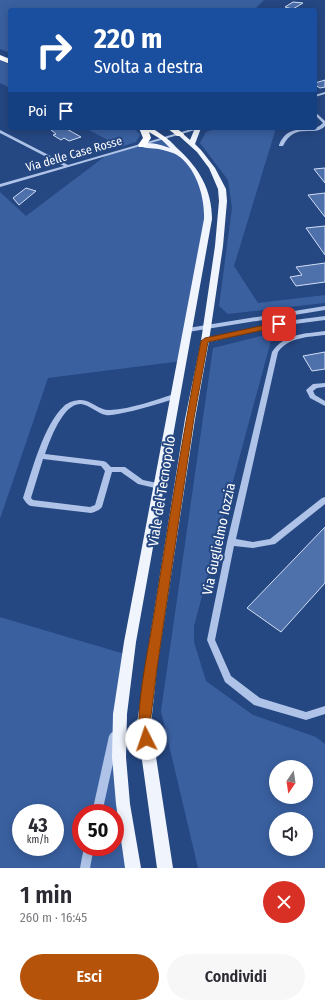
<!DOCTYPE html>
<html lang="it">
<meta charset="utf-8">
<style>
:root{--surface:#fff;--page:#f7f7f7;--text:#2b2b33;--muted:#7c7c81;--accent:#b45309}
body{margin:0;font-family:"Fira Sans Condensed",sans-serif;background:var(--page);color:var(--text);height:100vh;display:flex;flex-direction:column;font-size:15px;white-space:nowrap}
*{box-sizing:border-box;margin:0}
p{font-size:13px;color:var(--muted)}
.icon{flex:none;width:22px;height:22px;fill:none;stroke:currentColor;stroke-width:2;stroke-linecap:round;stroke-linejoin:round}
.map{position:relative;height:868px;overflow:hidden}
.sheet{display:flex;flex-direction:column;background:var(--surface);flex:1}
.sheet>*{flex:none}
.top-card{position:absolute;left:8px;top:8px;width:309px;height:122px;border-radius:4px;box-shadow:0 2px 10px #0003;background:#1a4fa0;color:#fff;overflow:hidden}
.needle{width:26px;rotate:193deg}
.buttons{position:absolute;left:269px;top:760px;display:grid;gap:8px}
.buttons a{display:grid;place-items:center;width:44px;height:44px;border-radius:50%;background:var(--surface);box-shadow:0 2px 10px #0003;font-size:20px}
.speed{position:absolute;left:12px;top:804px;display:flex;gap:8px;font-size:20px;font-weight:700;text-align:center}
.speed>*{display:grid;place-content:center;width:52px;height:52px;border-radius:50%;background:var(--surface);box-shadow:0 2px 10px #0003;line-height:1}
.speed small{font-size:10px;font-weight:400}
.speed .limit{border:6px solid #d22;background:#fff;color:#111}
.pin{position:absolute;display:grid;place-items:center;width:34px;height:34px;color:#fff;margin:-17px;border-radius:8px;box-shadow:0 2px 6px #0006}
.me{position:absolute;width:44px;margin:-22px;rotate:356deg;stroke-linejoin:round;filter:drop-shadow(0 0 3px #0008)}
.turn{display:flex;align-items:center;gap:14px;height:84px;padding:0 20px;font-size:18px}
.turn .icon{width:52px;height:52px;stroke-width:2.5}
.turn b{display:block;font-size:28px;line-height:34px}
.then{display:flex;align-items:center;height:38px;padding:0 20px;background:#0003;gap:8px;font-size:15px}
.round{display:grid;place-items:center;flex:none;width:42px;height:42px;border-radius:21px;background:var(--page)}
.overview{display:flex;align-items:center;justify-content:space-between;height:68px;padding:0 20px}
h1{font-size:24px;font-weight:600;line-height:30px}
.cta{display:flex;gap:8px;margin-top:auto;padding:8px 20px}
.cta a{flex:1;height:46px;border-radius:24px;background:var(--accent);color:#fff;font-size:16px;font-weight:600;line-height:46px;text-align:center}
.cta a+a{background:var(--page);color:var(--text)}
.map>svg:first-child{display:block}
</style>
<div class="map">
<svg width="325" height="868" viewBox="0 0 325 868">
<rect width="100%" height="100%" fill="#254782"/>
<!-- green -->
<g fill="#3a60a0" fill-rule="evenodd">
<path d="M 0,0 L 264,0 L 254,10 L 10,10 L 10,53 L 0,49 Z"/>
<path d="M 0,60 L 10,65 L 10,88 L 0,83 Z"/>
<path d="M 85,128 L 134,128 L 140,135 L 136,142 L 121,147 Z"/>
<path d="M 218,128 L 276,128 L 234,266 L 258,303 L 325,295 L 325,303 L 228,314 L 219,306 L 232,208 L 228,180 L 200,143 L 206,132 Z"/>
<path d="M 164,139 L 195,171 L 208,212 L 182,361 L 48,378 L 0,519 L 0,192 L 26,216 L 108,154 Z"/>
<path d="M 273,333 L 194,626 L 194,642 L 206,681 L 253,715 L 316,737 L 325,744 L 325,868 L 198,868 L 161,711 L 213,348 ZM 276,767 L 306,767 L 306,797 L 276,797 ZM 276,819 L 306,819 L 306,849 L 276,849 Z"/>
<path d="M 0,617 L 128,655 L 120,714 L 136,868 L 0,868 ZM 21,813 L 55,813 L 55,847 L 21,847 ZM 81,813 L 115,813 L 115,847 L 81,847 Z"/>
</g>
<!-- building -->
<g fill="#4e70ab" stroke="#d1dff6">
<path d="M 293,2 L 303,3 L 293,9 L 285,7 Z"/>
<path d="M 325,80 L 325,87 L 320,88 L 315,85 L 315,83 Z"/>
<path d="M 58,128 L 65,128 L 81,137 L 69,141 L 64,138 L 61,140 L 53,135 L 56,134 L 51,130 Z"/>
<path d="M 325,168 L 325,183 L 314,169 Z"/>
<path d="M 26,188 L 36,191 L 19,205 L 13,198 Z"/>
<path d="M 325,193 L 325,217 L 308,195 Z"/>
<path d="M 325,226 L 325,255 L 306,228 Z"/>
<path d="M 325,263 L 325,282 L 296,286 L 290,277 L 302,275 L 296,267 Z"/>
<path d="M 325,352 L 325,369 L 312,371 L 303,356 Z"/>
<path d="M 325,527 L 325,583 L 281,632 L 247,608 Z"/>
</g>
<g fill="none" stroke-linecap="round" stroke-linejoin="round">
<!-- minor -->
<g fill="#aec3e7" fill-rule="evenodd">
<path d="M 325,92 L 325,94 L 315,97 L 315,95 Z"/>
<path d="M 315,112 L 325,121 L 325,126 C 314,138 295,121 283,146 L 279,146 L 279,145 C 289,120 311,136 323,123 L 315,115 Z"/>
<path d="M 195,128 L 202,128 L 0,187 L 0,184 L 64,166 L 0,133 L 0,130 L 68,165 Z"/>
<path d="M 325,306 L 325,310 L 188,332 L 185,330 L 188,328 Z"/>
<path d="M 325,316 L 325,320 L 279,326 L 205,343 L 202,341 L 205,339 L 279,322 Z"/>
<path d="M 325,331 L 325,335 C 308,337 289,337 278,352 L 236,539 L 253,542 L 270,539 L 322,498 L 325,497 L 325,504 L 275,544 L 253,548 L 234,546 L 215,640 L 231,676 L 260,698 L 306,712 L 325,706 L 325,714 L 306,720 L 254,705 L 225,682 L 207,640 L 227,542 L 272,352 C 285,333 304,334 325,331 Z"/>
<path d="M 325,383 L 325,387 L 317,388 L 313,391 L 315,395 L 325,401 L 325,406 L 310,398 L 306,390 L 313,384 Z"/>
<path d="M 175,394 L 177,394 L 178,396 L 177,398 C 158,404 139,410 118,414 C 115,414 110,416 106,415 C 98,414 90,405 81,404 C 63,403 50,440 45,454 L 103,461 L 106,462 L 111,467 L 125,467 L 143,480 L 162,484 L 163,486 L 162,488 L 159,489 L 138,484 L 121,472 L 112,472 L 102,507 C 100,510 95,512 91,513 L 31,506 C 27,505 25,501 23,498 C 32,471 43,426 64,406 C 68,402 76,400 81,400 C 91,400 100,411 110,410 C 132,409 154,400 175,394 ZM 43,459 L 101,466 L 105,471 L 95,505 L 90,507 L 33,500 L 31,498 Z"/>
<path d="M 114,731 L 117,733 L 119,736 L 102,813 L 92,813 L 109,736 L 111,733 Z"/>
<path d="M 84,847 L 94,847 L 90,868 L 80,868 Z"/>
</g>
<!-- major -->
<g fill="#f0f4fd" fill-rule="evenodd">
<path d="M 195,128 L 201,128 L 195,144 L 201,150 L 215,168 L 226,189 L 227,201 L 223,246 L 209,341 L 195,419 L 157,668 L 151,724 L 173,868 L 157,868 L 137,724 L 145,668 L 185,419 L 201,341 L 215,246 L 219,201 L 218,189 L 209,168 L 197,152 L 177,134 L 182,133 L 190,140 Z"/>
<path d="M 164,137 C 169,139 174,145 178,149 C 199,168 212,190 212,219 L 136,642 L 127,714 L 126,757 L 130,804 L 141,868 L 125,868 L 116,804 L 112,757 L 113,714 L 124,642 L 204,219 C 205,197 196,167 177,155 C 174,153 167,151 163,150 C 155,147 145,150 139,145 C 146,140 162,145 170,148 L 161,139 Z"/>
</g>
<!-- highway -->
<g fill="#fff" fill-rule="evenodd">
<path d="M 0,55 L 10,59 L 10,64 L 0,60 Z"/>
<path d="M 139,128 L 152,128 L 168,139 L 164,141 L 149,132 L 151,138 L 145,147 L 139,147 L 138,145 L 143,138 Z"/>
<path d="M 167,128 L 176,128 L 184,134 L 183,136 L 177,136 Z"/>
<path d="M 189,128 L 202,128 L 198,130 L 190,130 Z"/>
</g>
</g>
<!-- route -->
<path fill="#b45309" stroke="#753606" d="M 279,322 L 282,322 L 282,326 L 208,342 L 194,418 L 157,668 L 150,724 L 152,739 L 151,743 L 146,745 L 142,743 C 132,722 149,646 153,620 C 168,527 183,433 201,341 L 205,338 Z"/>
<g text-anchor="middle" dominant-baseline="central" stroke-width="4" stroke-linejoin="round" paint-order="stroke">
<!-- far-street labels -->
<g font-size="12" fill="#fff" stroke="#254782">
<text transform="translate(74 154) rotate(-16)">Via delle Case Rosse</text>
</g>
<!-- street labels -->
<g font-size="14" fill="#fff" stroke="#254782">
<text transform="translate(162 491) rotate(-81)">Viale del Tecnopolo</text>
<text transform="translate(219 539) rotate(-78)">Via Guglielmo Iozzia</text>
</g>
</g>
</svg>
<div class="buttons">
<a><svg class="needle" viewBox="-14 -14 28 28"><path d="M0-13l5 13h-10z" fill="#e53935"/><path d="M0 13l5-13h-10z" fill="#7c7c81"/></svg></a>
<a><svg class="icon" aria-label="sound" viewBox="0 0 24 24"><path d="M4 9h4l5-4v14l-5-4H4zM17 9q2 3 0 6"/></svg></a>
</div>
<div class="speed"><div>43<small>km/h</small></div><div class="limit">50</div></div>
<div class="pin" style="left:279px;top:324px;background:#d93025"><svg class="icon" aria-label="arrive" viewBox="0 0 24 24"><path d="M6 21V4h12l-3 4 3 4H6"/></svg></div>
<svg class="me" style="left:146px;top:739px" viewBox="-20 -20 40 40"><circle r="19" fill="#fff"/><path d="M0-13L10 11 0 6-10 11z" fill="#b45309"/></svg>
<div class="top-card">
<div class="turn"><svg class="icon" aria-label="right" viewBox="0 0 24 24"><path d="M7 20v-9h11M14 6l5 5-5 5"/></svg><div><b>220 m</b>Svolta a destra</div></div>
<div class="then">Poi<svg class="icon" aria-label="arrive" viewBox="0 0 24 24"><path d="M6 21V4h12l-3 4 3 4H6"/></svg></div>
</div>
</div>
<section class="sheet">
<div class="overview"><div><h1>1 min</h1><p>260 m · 16:45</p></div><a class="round" style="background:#d93025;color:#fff"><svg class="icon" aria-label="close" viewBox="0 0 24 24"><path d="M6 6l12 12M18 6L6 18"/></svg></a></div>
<div class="cta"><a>Esci</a><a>Condividi</a></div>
</section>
